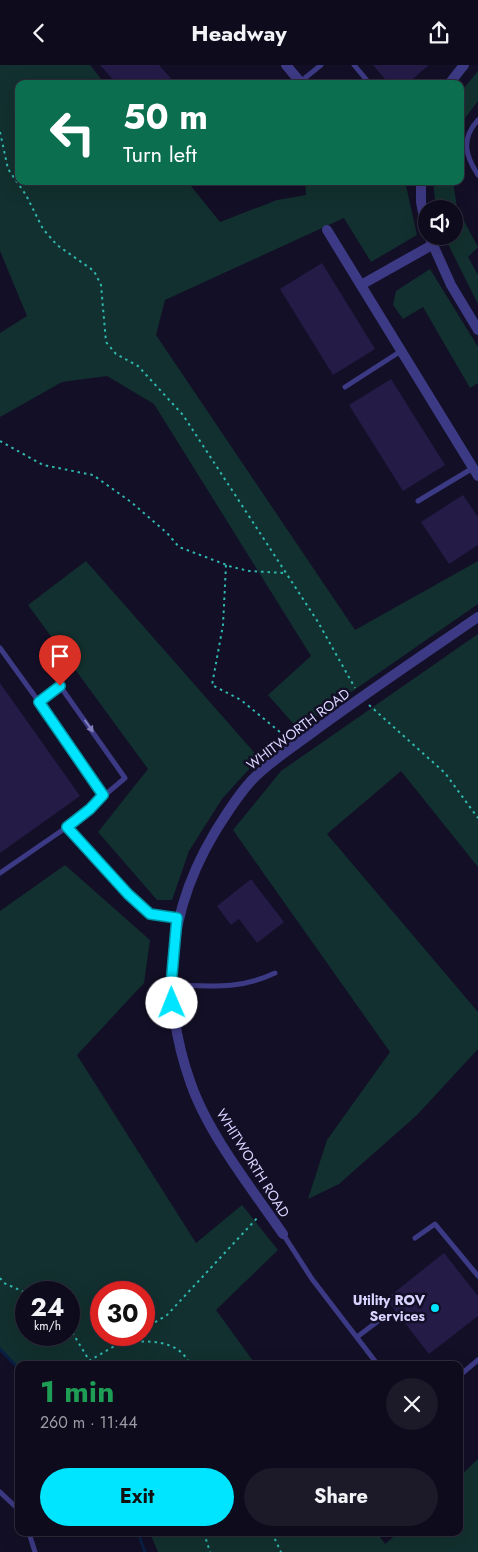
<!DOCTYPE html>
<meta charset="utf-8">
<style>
:root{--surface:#0e0b1c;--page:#1c1929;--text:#f1f3f6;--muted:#9b9ba3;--line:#2e2b3b;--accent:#00e5ff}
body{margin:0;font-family:Jost,sans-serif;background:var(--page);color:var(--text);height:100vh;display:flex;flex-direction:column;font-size:19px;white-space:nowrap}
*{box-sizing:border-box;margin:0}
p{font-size:16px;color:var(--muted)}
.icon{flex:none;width:28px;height:28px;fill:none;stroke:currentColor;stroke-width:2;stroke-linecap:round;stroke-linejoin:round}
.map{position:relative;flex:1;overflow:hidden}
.drawer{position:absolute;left:15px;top:1296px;width:448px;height:175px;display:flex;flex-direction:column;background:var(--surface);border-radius:10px;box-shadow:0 5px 20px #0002,0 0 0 1px var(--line)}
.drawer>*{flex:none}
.top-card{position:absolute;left:15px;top:15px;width:449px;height:105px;border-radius:10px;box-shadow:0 5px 20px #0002,0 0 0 1px var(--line);background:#0b6e4f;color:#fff;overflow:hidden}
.tools{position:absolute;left:418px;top:135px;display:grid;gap:10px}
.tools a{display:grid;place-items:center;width:45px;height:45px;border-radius:50%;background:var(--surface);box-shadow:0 5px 20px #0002,0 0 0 1px var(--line);font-size:25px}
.speed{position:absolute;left:15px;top:1216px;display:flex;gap:10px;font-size:25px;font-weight:700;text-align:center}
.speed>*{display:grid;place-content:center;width:65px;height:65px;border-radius:50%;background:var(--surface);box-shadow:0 5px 20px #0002,0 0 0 1px var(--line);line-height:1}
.speed small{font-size:12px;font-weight:400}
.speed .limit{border:8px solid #d22;background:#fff;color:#111}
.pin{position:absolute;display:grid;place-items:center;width:42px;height:42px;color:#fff;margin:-51px -21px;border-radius:50% 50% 50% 0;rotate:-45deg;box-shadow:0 0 5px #0007}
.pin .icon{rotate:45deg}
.me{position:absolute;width:55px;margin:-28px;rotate:359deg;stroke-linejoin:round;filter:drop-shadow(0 0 4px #0008)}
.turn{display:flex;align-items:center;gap:18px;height:105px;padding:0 25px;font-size:22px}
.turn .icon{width:65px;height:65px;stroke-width:2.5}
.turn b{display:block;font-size:35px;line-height:42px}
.round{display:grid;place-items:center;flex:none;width:52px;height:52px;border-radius:26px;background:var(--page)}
.head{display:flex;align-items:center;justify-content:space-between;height:85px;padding:0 25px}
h1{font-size:30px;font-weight:700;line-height:38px;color:#1e9e55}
.button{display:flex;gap:10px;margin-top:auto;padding:10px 25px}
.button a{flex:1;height:58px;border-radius:30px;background:var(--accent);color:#111;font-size:20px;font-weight:700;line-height:58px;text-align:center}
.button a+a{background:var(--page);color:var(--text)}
header{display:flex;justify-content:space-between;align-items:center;height:65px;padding:0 25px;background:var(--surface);font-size:22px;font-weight:700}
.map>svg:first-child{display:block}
</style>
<header><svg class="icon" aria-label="back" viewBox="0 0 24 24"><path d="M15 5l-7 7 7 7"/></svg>Headway<svg class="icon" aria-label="share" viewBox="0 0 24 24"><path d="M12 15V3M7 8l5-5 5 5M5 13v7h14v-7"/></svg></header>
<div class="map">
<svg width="478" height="1487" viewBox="0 0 478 1487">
<rect width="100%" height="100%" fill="#130f26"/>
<!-- green -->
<g fill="#12302f" fill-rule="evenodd">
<path d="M 0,0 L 90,0 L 105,19 L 19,19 L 19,116 L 187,116 L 220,157 L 277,135 L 306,130 L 305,116 L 405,116 L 417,170 L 371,197 L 344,153 L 165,235 L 156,270 L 355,565 L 478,496 L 478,539 L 298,664 L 268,630 L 311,591 L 154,339 L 107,311 L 62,317 L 0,352 L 0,268 L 27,251 L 0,186 Z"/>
<path d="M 478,6 L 478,36 L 460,60 L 460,28 Z"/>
<path d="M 433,116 L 453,116 L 457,143 L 478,182 L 468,192 L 478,210 L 478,239 L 444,171 L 454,171 L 454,144 L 436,144 Z"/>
<path d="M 430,204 L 478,282 L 478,318 L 470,323 L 423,242 L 403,254 L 393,240 L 396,226 Z"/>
<path d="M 86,496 L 259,693 L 222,734 L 189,786 L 172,835 L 157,835 L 98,767 L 148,704 L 28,540 Z"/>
<path d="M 478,569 L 478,802 L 401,706 L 327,769 L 478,947 L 478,984 L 417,1050 L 339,1119 L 308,1134 L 327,1075 L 390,987 L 233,765 L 281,706 Z"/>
<path d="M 65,800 L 150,875 L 144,918 L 77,990 L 196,1178 L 242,1140 L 278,1185 L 216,1245 L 256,1300 L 19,1300 L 19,1303 L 0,1283 L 0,846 ZM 26,1228 L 69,1228 L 69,1270 L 26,1270 ZM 101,1228 L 144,1228 L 144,1270 L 101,1270 Z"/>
<path d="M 478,1394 L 478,1487 L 158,1487 L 150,1468 L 377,1468 L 385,1479 L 398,1468 L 459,1468 L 459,1412 Z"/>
</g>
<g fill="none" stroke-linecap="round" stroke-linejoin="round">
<!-- stream -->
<g stroke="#0a1f44" stroke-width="3">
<path d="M 0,1284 L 19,1304"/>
<path d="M 138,1468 L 145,1487"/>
</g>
</g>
<!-- building -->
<g fill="#241b47">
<path d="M 100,0 L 159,0 L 176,19 L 117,19 Z"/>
<path d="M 373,0 L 429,0 L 407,19 L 389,19 Z"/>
<path d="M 322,198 L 375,284 L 333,310 L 280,224 Z"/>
<path d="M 391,314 L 445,400 L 403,426 L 349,340 Z"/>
<path d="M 463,430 L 478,452 L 478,480 L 449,499 L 421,457 Z"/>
<path d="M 0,618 L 80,731 L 0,788 Z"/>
<path d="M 251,814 L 284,857 L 257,878 L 239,854 L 231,860 L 217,841 Z"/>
<path d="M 444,1188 L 478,1231 L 478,1251 L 429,1289 L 386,1234 Z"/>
</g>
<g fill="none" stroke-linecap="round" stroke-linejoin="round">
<!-- path -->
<g stroke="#2fb8b0" stroke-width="2" stroke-dasharray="2.5 4" stroke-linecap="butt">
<path d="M 0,67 L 8,104 L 26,130 L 43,164 L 57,180 L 94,206 L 101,220 L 106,277 L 116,289 L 138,301 L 183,350 L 318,557 L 355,623"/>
<path d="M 303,116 L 303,117"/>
<path d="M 0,376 L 43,400 L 93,410 L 131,437 L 167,468 L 179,482 L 232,502 L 249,506 L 285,508"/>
<path d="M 226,500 L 223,560 L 212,620 L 241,635 L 286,672"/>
<path d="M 369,640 L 445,708 L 478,753"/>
<path d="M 0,1213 L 4,1218 L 26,1228"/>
<path d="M 69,1262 L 92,1300"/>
<path d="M 144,1264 L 167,1250 L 259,1151"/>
<path d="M 122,1277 C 146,1276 179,1273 190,1300"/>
<path d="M 89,1296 L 133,1270"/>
<path d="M 204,1468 L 210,1487"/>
<path d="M 272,1468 L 281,1487"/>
</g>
<!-- lane -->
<g stroke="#3d3a85" stroke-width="5">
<path d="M 354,0 L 370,19"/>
<path d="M 300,17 L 321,0"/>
<path d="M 478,55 C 461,74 465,90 478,110"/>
<path d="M 345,322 L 401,286"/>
<path d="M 418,436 L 473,403"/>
<path d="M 0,583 L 39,637"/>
<path d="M 67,762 L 127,829 L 150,849 L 177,853"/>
<path d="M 0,808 L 67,762 L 125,713 L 60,621 L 39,637 L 103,730"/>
<path d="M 171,920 C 210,921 239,925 275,908"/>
<path d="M 283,1169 L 312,1214 L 378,1300"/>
<path d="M 415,1173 L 435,1159 L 478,1211"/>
<path d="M 357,1272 L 386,1250"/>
<path d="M 459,1311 L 478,1295"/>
<path d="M 0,1427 L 19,1445"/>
<path d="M 29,1468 L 35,1487"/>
</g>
<!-- street -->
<g stroke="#3d3a85" stroke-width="10">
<path d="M 286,0 L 302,19"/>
<path d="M 449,19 L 464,0"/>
<path d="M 421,116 L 421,137 L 426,163"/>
<path d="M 327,165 L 478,411"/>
<path d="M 429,171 L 451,220 L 478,265"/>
<path d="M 361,220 L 432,180"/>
<path d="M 283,1169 C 252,1124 209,1070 191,1019 C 159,930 167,847 215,767 C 227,748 237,731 252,715 C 270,696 295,681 317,664 C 369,626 424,589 478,552"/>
</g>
</g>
<!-- one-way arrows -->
<defs><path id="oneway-solid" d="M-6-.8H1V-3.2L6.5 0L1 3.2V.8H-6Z" transform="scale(1.25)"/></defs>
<use fill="#837fbc" href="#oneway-solid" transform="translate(89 661) rotate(55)"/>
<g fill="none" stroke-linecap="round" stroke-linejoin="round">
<!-- route casing -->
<g stroke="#0095a6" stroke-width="12">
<path id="route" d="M 60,621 L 39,637 L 103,730 L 90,744 L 67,762 L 128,829 L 150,849 L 177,853 L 171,920 L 172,938"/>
</g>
<!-- route -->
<use href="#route" stroke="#00e5ff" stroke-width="9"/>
</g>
<!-- markers -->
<circle fill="#00e5ff" stroke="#130f26" stroke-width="2" cx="435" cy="1243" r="5"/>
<g text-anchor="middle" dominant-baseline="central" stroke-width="5" stroke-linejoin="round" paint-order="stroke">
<!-- street labels -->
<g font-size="14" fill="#d9d4ff" stroke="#130f26">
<text transform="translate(298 664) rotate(-37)">WHITWORTH ROAD</text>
<text transform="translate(253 1098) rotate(58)">WHITWORTH ROAD</text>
</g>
<!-- poi labels -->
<g font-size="14" font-weight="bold" fill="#d9d4ff" stroke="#130f26" text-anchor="end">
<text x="425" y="1235">Utility ROV<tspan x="425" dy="16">Services</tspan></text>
</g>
</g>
</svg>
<div class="tools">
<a><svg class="icon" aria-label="sound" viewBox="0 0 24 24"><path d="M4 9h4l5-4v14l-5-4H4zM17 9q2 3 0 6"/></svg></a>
</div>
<div class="speed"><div>24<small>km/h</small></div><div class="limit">30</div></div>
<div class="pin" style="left:60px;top:621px;background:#d93025"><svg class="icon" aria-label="arrive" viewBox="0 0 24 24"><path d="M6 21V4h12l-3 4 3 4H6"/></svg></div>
<svg class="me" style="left:172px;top:938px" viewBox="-20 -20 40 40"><circle r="19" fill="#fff"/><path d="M0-13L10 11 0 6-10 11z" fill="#00e5ff"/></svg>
<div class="top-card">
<div class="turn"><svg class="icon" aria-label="left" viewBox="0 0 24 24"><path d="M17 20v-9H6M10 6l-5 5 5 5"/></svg><div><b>50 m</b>Turn left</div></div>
</div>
<section class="drawer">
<div class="head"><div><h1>1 min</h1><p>260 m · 11:44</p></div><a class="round"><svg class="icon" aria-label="close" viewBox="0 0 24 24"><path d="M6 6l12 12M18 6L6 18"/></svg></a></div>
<div class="button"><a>Exit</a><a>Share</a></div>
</section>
</div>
